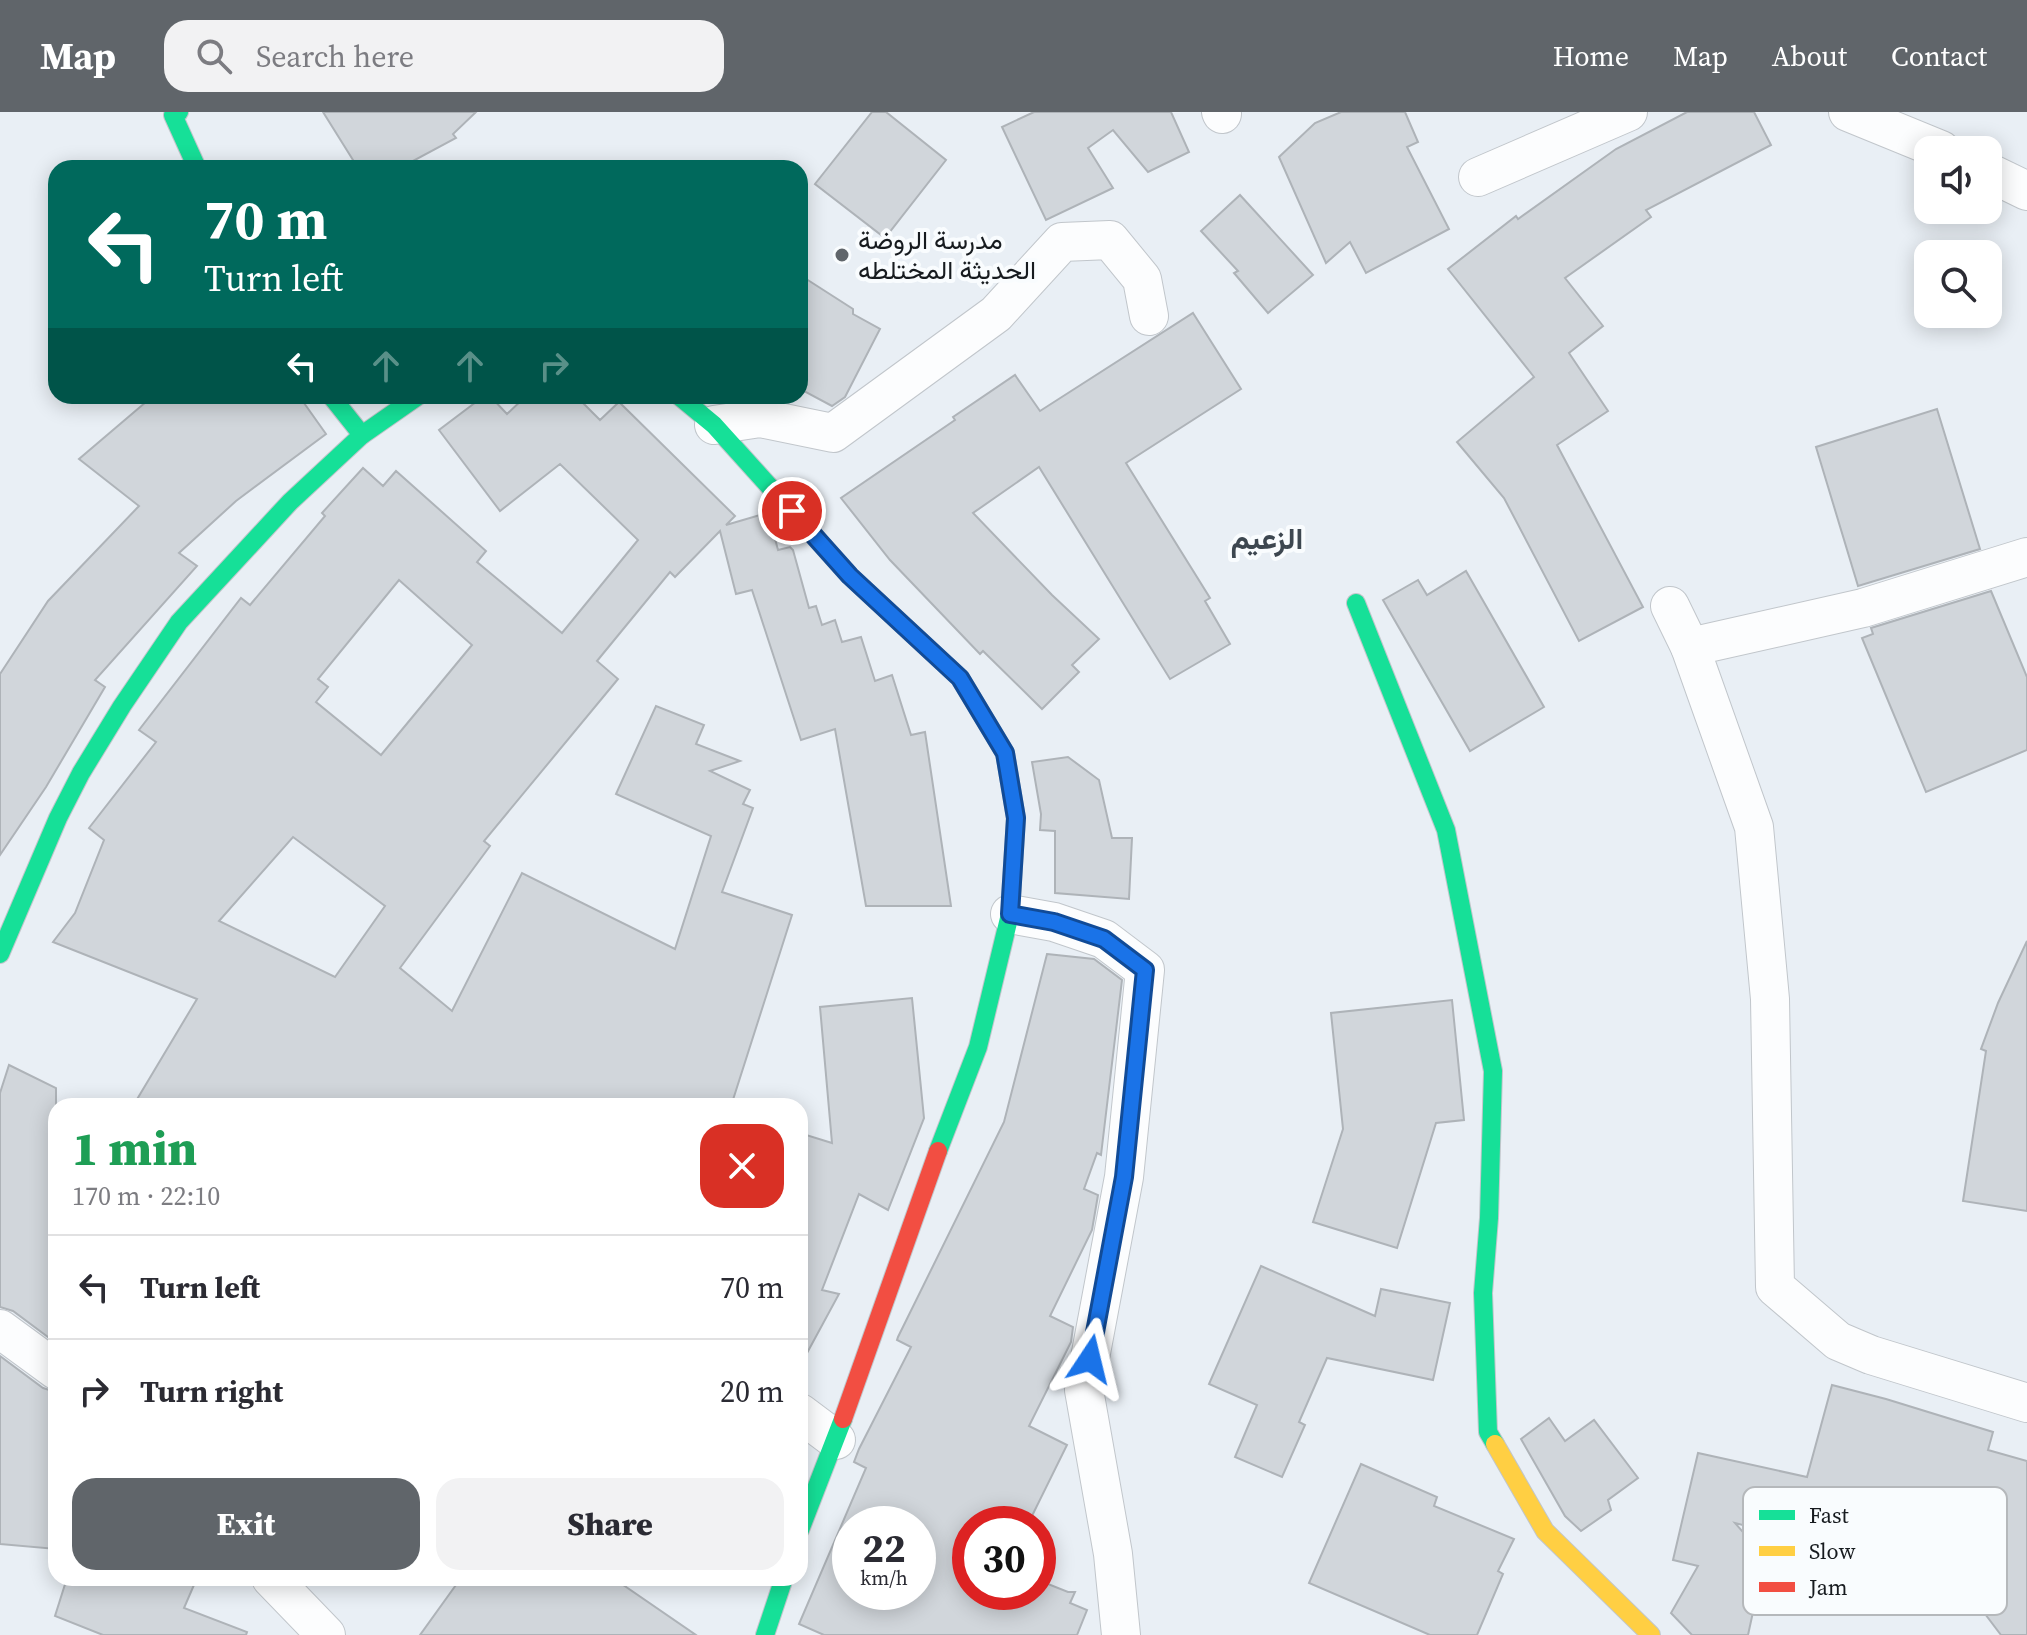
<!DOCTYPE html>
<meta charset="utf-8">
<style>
:root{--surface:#fff;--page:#f2f2f3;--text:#2b2b33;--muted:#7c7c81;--line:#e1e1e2;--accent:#60656a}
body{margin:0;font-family:"Source Serif 4",Vazirmatn,serif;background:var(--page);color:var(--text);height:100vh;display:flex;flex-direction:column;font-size:30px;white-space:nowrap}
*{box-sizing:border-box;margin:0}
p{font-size:26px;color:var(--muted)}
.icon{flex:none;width:44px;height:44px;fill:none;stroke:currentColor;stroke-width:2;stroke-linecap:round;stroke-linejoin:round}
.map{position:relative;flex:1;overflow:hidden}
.sheet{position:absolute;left:48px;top:986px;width:760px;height:488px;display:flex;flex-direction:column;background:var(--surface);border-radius:24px;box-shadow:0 4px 20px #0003}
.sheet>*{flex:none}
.banner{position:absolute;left:48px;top:48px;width:760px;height:244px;border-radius:24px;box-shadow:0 4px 20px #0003;background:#00695c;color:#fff;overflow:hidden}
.fabs{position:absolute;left:1914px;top:24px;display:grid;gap:16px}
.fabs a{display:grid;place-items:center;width:88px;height:88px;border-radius:16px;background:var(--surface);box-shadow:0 4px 20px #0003;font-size:40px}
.speed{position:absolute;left:832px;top:1394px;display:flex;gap:16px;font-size:40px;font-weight:700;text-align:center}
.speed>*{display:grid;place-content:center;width:104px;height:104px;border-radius:50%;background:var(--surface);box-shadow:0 4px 20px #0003;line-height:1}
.speed small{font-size:20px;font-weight:400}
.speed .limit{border:12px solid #d22;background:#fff;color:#111}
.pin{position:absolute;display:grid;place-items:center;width:68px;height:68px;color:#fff;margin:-34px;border:4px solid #fff;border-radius:50%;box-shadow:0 2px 8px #0007}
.me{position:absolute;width:88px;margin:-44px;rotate:10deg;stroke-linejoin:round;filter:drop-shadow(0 0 6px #0008)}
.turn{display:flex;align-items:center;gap:28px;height:168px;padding:0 24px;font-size:36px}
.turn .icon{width:104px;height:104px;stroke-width:2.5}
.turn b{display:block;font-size:56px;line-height:68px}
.lanes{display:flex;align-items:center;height:76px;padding:0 24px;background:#0003;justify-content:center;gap:40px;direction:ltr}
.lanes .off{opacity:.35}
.round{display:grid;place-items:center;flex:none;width:84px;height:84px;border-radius:24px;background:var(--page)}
.head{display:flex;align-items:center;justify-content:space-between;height:136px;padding:0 24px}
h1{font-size:48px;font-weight:800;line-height:60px;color:#1e9e55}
.button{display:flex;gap:16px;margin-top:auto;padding:16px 24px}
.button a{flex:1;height:92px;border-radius:24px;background:var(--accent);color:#fff;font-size:32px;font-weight:800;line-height:92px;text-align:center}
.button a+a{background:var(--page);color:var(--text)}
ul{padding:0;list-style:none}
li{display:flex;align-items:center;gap:24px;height:104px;padding:0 24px;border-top:2px solid var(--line)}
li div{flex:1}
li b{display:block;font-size:30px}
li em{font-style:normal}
header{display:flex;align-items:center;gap:48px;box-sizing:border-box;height:112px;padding:0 40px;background:var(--accent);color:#fff}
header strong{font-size:38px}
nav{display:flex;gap:44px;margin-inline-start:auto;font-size:28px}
.search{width:560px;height:72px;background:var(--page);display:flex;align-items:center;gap:20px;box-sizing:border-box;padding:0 28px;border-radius:24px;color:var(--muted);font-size:30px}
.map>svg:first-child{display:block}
</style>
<header>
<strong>Map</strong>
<div class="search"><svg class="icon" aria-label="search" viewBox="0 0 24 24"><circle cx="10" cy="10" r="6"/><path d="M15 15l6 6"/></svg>Search here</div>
<nav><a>Home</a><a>Map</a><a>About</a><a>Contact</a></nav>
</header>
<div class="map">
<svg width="2027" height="1523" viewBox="0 0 2027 1523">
<rect width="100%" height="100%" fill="#e9eff5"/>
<!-- building -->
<g fill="#d1d6db" stroke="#aeb3b8" stroke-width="2" fill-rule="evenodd">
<path d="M 323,0 L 476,0 L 453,22 L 456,26 L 400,56 L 358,56 Z"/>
<path d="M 872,0 L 886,0 L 946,48 L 885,126 L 815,72 Z"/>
<path d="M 1034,0 L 1171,0 L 1189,40 L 1148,60 L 1113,18 L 1088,36 L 1113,76 L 1046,108 L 1002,15 Z"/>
<path d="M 1341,0 L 1405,0 L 1418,30 L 1407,35 L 1449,117 L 1366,161 L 1350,130 L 1326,151 L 1279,45 L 1315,11 Z"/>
<path d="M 1687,0 L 1754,0 L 1771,33 L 1646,98 L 1651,105 L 1565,166 L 1603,214 L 1569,241 L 1608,299 L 1557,333 L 1643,495 L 1579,529 L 1504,386 L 1457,330 L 1534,265 L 1448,157 L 1516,104 L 1518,107 L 1616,37 Z"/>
<path d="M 1240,83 L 1313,163 L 1268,201 L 1234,161 L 1238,159 L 1201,119 Z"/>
<path d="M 800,163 L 853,197 L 853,202 L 880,217 L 845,285 L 832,294 L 800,277 Z"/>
<path d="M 1193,201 L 1241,277 L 1126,351 L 1210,486 L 1205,489 L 1230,532 L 1170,567 L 1039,355 L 973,401 L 1052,483 L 1099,527 L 1072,553 L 1079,560 L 1042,597 L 983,539 L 980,542 L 890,448 L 841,386 L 955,308 L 953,305 L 1015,263 L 1040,299 Z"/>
<path d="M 153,284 L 299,284 L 326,322 L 236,389 L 179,441 L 197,454 L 95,568 L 105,575 L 46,675 L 0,743 L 0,562 L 48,489 L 139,394 L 79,347 Z"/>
<path d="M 484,284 L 490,284 L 507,302 L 526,284 L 576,284 L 600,308 L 619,290 L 735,404 L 726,413 L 760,403 L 762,411 L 767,410 L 772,415 L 778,438 L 790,435 L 793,438 L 809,496 L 816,494 L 822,513 L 835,508 L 842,530 L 861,525 L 875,569 L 892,563 L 911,623 L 925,620 L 951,794 L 866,794 L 835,617 L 801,628 L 752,478 L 736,482 L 720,419 L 675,465 L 670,460 L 597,549 L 618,567 L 484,729 L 490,734 L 400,856 L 452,899 L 522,761 L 675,837 L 711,724 L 616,682 L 656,594 L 704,613 L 696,632 L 740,649 L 710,659 L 750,678 L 743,692 L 753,696 L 722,780 L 792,803 L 731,994 L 133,994 L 197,887 L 53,830 L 75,801 L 104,728 L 89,716 L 156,630 L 139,618 L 241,486 L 250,493 L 325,404 L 322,401 L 363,356 L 383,374 L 396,359 L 486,439 L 477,450 L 562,521 L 638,428 L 560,352 L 500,399 L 439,318 ZM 399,468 L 472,533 L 381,643 L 316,590 L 328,575 L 318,567 ZM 293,725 L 385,794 L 335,865 L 219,809 Z"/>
<path d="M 1937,297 L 1980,437 L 1858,474 L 1816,335 Z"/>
<path d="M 1466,459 L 1544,595 L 1470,639 L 1383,488 L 1418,468 L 1427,483 Z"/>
<path d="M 1991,479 L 2027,565 L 2027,638 L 1926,680 L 1862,526 L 1873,522 L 1871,516 Z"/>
<path d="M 1068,645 L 1099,668 L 1112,726 L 1132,726 L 1129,787 L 1055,781 L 1055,719 L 1040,718 L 1041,702 L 1032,650 Z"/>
<path d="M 2027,829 L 2027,1099 L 1963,1089 L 1986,939 L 1981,937 L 1998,891 Z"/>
<path d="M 1047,842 L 1094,847 L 1122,868 L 1101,1043 L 1097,1041 L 1084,1077 L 1098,1083 L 1092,1118 L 1050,1204 L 1073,1215 L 1071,1230 L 1029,1314 L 1067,1333 L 1028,1412 L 970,1412 L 970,1480 L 1038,1480 L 1038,1468 L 1068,1480 L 1075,1480 L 1070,1491 L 1087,1498 L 1077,1523 L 824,1523 L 799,1512 L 866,1356 L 854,1350 L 859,1337 L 911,1235 L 897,1228 L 898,1225 L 1004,1010 ZM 850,1412 L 918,1412 L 918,1480 L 850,1480 Z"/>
<path d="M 912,886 L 924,1006 L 888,1098 L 859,1082 L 822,1178 L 839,1182 L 800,1254 L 800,1021 L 832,1031 L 820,895 Z"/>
<path d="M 1452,888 L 1464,1008 L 1436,1011 L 1397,1136 L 1313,1110 L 1343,1017 L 1331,901 Z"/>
<path d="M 9,953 L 56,976 L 56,1231 L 13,1199 L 0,1195 L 0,981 Z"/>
<path d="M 1261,1154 L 1375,1204 L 1381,1177 L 1450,1191 L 1433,1268 L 1327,1246 L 1299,1310 L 1305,1313 L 1282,1365 L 1235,1345 L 1257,1293 L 1209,1272 Z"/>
<path d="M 0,1244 L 43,1276 L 56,1280 L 56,1437 L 0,1432 Z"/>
<path d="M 1832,1273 L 1886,1287 L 1993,1320 L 1988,1338 L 2027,1349 L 2027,1523 L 2001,1523 L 1942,1445 L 1970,1424 L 1876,1394 L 1865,1434 L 1840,1427 L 1837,1437 L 1735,1411 L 1765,1445 L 1748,1523 L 1692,1523 L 1671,1501 L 1698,1454 L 1673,1448 L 1698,1341 L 1807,1365 Z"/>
<path d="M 1549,1306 L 1565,1329 L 1594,1308 L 1638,1366 L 1608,1388 L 1611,1398 L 1581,1419 L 1565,1404 L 1521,1327 Z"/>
<path d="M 1361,1352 L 1437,1385 L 1434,1394 L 1514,1427 L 1498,1459 L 1503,1462 L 1477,1523 L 1430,1523 L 1309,1471 Z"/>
<path d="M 67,1466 L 197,1466 L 184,1496 L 247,1520 L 246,1523 L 103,1523 L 55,1504 Z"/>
<path d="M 461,1466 L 613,1466 L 696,1523 L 420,1523 Z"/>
</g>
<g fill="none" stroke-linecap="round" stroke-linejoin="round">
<!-- street casing -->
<g stroke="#c1c6cb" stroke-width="40">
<g id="street">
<path d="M 1221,0 L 1222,2"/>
<path d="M 1848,0 L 1941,38"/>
<path d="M 1988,60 L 2027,79"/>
<path d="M 1478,65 L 1628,0"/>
<path d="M 714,313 L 760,306 L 833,321 L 996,202 L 1062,130 L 1110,128 L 1142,167 L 1149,204"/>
<path d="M 1670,494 L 1690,535 L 1754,715 L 1770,887 L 1775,1175 L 1838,1229 L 1871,1243 L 2027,1291"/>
<path d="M 1690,535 L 1863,496 L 2027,445"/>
<path d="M 1010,802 L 1054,810 L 1104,827 L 1145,858 L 1124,1065 L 1084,1278 L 1113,1442 L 1121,1523"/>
<path d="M 0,1217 L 56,1258"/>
<path d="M 800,1301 L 836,1328"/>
<path d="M 271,1466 L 326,1523"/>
</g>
</g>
<!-- fast casing -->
<g stroke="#c1c6cb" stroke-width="20">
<g id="fast">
<path d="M 179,0 L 173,3 L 197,56"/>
<path d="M 331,284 L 362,323"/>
<path d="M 679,284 L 714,313 L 850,464 L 960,566 L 1005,641 L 1016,706 L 1010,802 L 978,935 L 938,1039"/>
<path d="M 1356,491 L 1446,718 L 1493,959 L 1489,1106 L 1483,1181 L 1488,1320 L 1495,1332"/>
<path d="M 0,842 L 58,706 L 81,661 L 122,594 L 179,510 L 290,390 L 362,323 L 418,284"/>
<path d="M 800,1418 L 843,1307"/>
<path d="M 765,1523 L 784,1466"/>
</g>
</g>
<!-- slow casing -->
<g stroke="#c1c6cb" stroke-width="20">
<path id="slow" d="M 1495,1332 L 1545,1419 L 1651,1523"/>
</g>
<!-- jam casing -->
<g stroke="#c1c6cb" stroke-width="20">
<path id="jam" d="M 843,1307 L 938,1039"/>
</g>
<!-- street -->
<use href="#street" stroke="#fcfdfe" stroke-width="38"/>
<!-- fast -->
<use href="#fast" stroke="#16e098" stroke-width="18"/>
<!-- slow -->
<use href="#slow" stroke="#ffcf43" stroke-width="18"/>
<!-- jam -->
<use href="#jam" stroke="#f24e42" stroke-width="18"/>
</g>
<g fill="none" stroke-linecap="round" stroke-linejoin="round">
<!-- route casing -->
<g stroke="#114b97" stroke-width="20">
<path id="route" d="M 792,399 L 850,464 L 960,566 L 1005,641 L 1016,706 L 1010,802 L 1054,810 L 1104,827 L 1145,858 L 1124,1065 L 1090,1247"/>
</g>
<!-- route -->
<use href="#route" stroke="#1a73e8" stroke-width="14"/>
</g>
<!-- markers -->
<circle fill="#60656a" stroke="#f9fcfe" stroke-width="3" cx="842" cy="143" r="8"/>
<g text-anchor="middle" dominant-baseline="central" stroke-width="8" stroke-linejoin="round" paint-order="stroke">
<!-- poi labels -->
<g font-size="26" fill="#171b1f" stroke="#f9fcfe" text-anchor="start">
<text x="858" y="128">مدرسة الروضة<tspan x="858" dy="30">الحديثة المختلطه</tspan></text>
</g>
<!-- quarter labels -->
<g font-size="30" font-weight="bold" fill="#3d4750" stroke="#f9fcfe">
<text x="1267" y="426">الزعيم</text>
</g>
</g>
<!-- legend -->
<rect x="1743" y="1375" width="264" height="128" rx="12" fill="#f9fcfe" stroke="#b5b8bb" stroke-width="2"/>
<rect x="1759" y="1398" width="36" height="10" fill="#16e098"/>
<rect x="1759" y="1434" width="36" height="10" fill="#ffcf43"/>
<rect x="1759" y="1470" width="36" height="10" fill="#f24e42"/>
<g font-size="22" fill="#171b1f">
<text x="1809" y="1411">Fast</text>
<text x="1809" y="1447">Slow</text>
<text x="1809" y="1483">Jam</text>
</g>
</svg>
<div class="fabs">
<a><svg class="icon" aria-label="sound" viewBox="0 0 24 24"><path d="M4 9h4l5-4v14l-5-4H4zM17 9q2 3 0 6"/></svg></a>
<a><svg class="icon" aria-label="search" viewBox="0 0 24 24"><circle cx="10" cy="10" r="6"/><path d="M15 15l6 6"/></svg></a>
</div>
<div class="speed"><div>22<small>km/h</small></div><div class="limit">30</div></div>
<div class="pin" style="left:792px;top:399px;background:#d93025"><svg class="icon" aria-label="arrive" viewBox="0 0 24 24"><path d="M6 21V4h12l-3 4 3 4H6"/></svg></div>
<svg class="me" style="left:1090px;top:1247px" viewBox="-20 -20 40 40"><path d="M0-17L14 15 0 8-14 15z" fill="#1a73e8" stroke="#fff" stroke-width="4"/></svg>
<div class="banner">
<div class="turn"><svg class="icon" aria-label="left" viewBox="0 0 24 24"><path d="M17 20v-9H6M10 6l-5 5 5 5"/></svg><div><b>70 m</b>Turn left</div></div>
<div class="lanes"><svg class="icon" aria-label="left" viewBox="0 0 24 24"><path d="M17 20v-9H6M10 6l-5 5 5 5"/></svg><svg class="icon off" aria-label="ahead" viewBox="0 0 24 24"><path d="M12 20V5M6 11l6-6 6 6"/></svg><svg class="icon off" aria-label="ahead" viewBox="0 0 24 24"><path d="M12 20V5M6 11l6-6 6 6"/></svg><svg class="icon off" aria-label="right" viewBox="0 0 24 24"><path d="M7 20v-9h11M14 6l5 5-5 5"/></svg></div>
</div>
<section class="sheet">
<div class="head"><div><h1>1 min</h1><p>170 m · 22:10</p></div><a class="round" style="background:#d93025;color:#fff"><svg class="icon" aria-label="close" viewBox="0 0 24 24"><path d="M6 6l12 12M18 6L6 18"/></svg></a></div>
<ul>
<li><svg class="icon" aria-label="left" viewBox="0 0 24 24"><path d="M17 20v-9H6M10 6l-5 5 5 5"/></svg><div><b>Turn left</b></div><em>70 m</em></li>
<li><svg class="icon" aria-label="right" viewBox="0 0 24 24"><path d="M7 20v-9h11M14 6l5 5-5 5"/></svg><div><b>Turn right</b></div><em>20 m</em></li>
</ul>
<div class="button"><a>Exit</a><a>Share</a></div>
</section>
</div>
